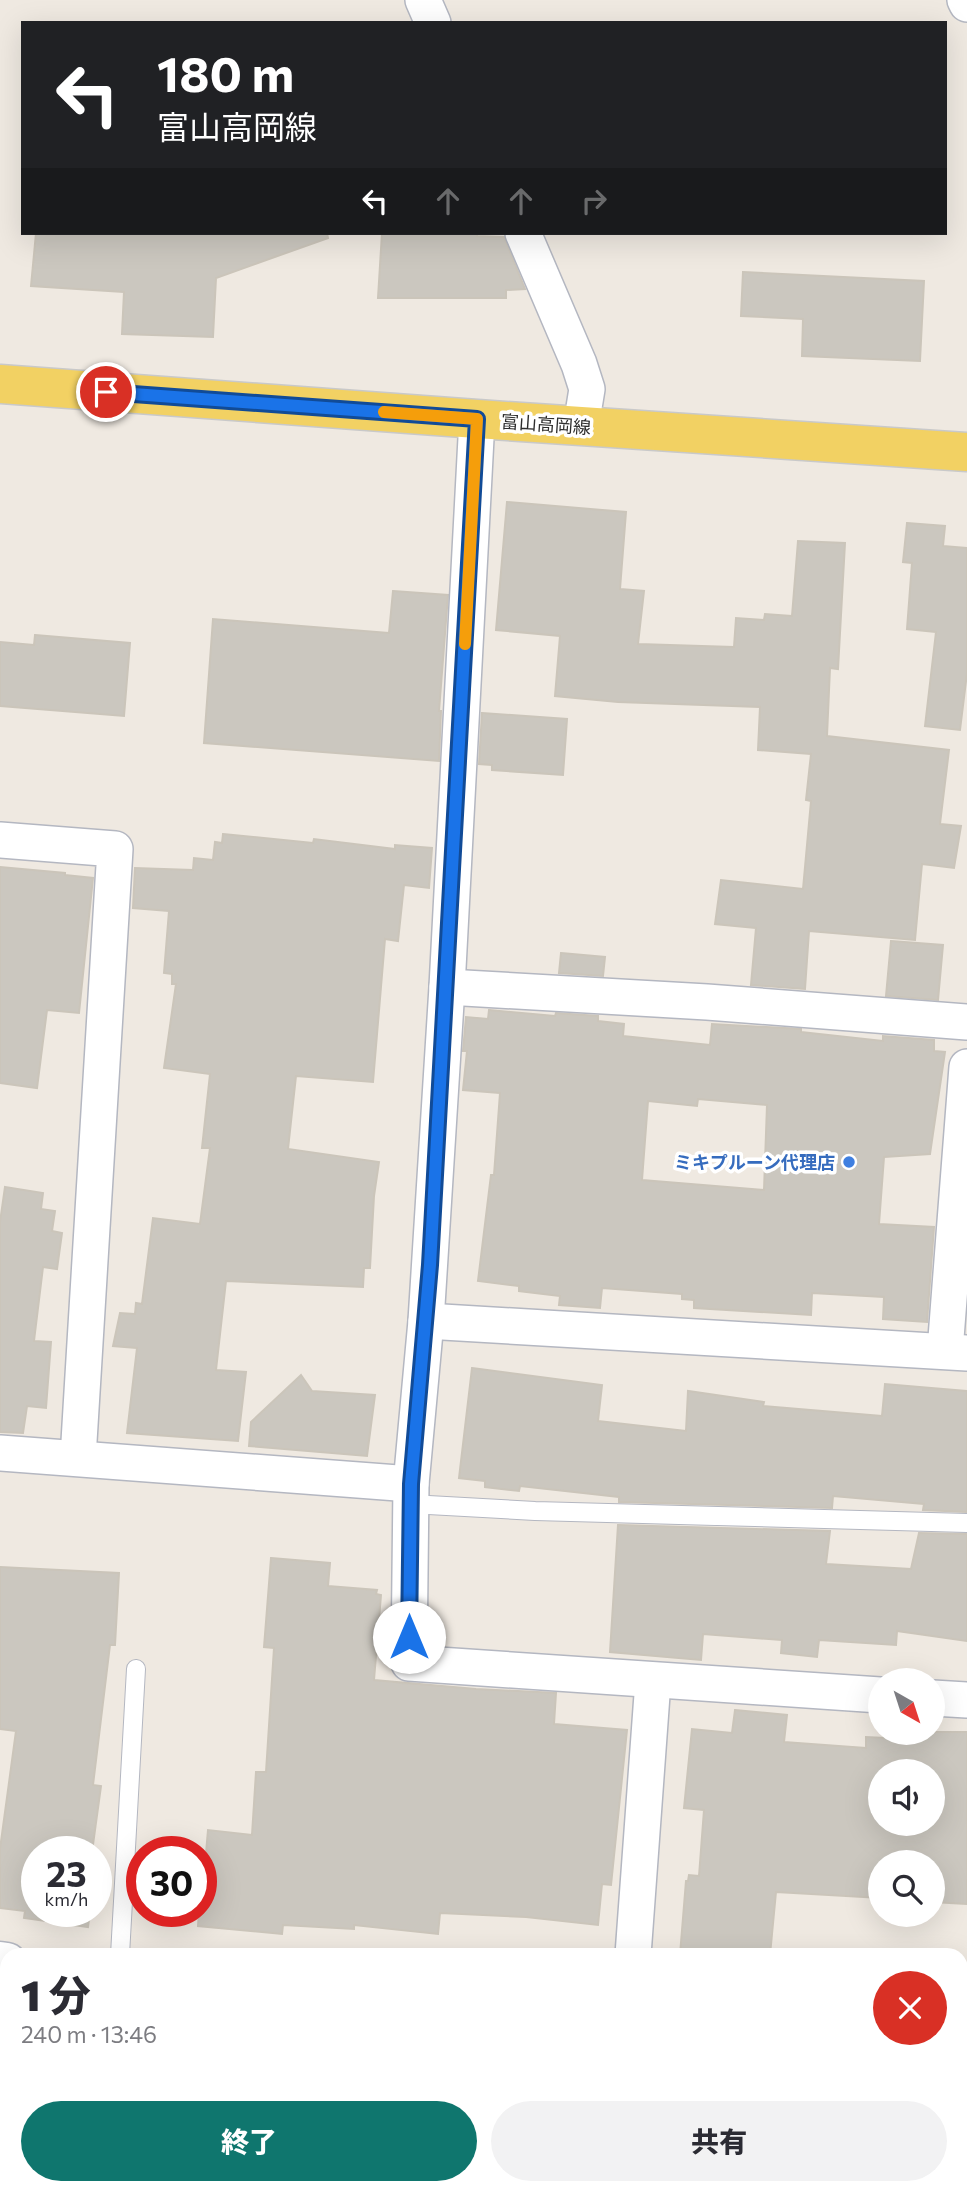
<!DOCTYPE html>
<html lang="ja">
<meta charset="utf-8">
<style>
:root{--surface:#fff;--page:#f2f2f3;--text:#2b2b33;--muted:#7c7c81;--accent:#0f766e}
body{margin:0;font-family:Commissioner,"Noto Sans JP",sans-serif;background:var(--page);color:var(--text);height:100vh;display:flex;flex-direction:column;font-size:26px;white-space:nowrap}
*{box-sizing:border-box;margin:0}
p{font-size:23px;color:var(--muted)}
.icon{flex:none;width:38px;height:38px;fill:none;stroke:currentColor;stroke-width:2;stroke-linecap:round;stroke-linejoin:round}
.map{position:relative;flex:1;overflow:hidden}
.panel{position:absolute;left:0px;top:1948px;width:968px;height:247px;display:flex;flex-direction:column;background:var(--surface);border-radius:21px 21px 0 0;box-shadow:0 7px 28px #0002}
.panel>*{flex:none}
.top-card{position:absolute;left:21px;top:21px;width:926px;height:214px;border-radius:0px;box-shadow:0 7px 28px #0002;background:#202124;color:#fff;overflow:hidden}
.needle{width:46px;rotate:141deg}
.tools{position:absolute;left:868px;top:1668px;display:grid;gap:14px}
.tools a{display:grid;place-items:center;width:77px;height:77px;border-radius:50%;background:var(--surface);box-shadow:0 7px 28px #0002;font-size:35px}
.speed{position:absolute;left:21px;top:1836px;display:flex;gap:14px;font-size:35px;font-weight:700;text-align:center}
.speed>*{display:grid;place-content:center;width:91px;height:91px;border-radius:50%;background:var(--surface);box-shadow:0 7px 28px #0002;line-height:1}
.speed small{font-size:18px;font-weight:400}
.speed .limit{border:10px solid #d22;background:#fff;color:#111}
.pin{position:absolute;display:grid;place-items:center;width:60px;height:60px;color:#fff;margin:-30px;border:4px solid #fff;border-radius:50%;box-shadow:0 2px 7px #0007}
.me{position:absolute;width:77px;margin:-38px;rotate:0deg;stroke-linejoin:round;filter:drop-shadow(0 0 5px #0008)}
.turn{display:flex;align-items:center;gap:24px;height:147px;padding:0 21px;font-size:32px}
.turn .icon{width:91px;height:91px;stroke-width:2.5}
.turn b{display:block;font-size:49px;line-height:60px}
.lanes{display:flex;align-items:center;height:66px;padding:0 21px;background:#0003;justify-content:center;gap:35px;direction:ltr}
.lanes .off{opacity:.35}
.round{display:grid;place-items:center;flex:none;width:74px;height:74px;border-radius:37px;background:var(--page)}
.overview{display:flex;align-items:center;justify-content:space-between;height:119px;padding:0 21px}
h1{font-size:42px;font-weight:800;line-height:52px}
.primary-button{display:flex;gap:14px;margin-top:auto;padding:14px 21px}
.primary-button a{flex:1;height:80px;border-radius:42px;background:var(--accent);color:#fff;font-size:28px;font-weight:800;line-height:80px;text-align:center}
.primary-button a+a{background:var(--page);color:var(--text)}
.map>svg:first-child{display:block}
</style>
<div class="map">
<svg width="967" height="2194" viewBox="0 0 967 2194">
<rect width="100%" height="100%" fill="#efe9e1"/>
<!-- cemetery -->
<path fill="#c8d9b8" d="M 0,2001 L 7,2001 L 7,2188 L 158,2188 L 159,2194 L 0,2194 Z"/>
<!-- building -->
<g fill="#cbc7bf" stroke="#cbc5ba" stroke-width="2" fill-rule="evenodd">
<path d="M 36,233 L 327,233 L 328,238 L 216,278 L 213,337 L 122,334 L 124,292 L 31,286 Z"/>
<path d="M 382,233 L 477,233 L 477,236 L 504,237 L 525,289 L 506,290 L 506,298 L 378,298 Z"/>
<path d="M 743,272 L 924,281 L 920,361 L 802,356 L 803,319 L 741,316 Z"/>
<path d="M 507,502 L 626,512 L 620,589 L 644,591 L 638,644 L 734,647 L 736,618 L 764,620 L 765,614 L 792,616 L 798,541 L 845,543 L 838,669 L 830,668 L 827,736 L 949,750 L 940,824 L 961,826 L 954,868 L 922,864 L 915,940 L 809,931 L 805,989 L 751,985 L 756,928 L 715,924 L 721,880 L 803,889 L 811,801 L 806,800 L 811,754 L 758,750 L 760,707 L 618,702 L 555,696 L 560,636 L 496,630 Z"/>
<path d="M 907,523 L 945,526 L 943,546 L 967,548 L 967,673 L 960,730 L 925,726 L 936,632 L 907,629 L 912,563 L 903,562 Z"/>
<path d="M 393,591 L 448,595 L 439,711 L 441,711 L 439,761 L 204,743 L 213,619 L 389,633 Z"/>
<path d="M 35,635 L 130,643 L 124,716 L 0,706 L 0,642 L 34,645 Z"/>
<path d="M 482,713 L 567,719 L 563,775 L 492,770 L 492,765 L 479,764 Z"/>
<path d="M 223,834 L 313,843 L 314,839 L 395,849 L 395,845 L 432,848 L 429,888 L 404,885 L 398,941 L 385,939 L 373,1082 L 296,1076 L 288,1149 L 379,1162 L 374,1196 L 370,1268 L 364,1268 L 363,1287 L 226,1281 L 216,1370 L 246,1372 L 238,1441 L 127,1433 L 137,1348 L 113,1346 L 120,1313 L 135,1314 L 136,1303 L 142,1304 L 153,1218 L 200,1224 L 210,1148 L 202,1148 L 210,1074 L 164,1068 L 176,984 L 172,984 L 172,974 L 164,973 L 169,911 L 133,908 L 135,868 L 193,870 L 194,858 L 213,860 L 215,842 L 222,843 Z"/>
<path d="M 0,867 L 65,873 L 65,875 L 93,878 L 79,1013 L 47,1010 L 37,1088 L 0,1083 Z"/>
<path d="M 891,941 L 943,945 L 938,1000 L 886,996 Z"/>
<path d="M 561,953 L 605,957 L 603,976 L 559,973 Z"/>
<path d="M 489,1010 L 555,1016 L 556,1013 L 598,1016 L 598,1021 L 624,1024 L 623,1036 L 710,1045 L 712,1024 L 801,1029 L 801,1032 L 883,1041 L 883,1036 L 934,1040 L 934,1051 L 945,1052 L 930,1154 L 884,1157 L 879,1224 L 934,1227 L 927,1322 L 883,1319 L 884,1297 L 812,1293 L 811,1315 L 694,1308 L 694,1300 L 682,1299 L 682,1294 L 602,1288 L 600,1308 L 559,1305 L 560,1296 L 519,1291 L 519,1286 L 478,1281 L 491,1175 L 494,1175 L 500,1093 L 463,1090 L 467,1051 L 463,1051 L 466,1017 L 488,1019 ZM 698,1099 L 767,1105 L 764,1190 L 642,1180 L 648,1101 L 697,1106 Z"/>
<path d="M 5,1187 L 43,1193 L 41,1209 L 55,1211 L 52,1231 L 62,1233 L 57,1269 L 43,1267 L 34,1341 L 51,1342 L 46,1408 L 27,1406 L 23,1433 L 0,1432 L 0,1222 Z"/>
<path d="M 472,1368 L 602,1385 L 598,1421 L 686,1431 L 688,1391 L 764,1402 L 763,1406 L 882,1416 L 885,1384 L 967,1391 L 967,1512 L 923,1510 L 924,1504 L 833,1496 L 832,1508 L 619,1502 L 619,1497 L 520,1486 L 519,1491 L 485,1487 L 485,1481 L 459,1478 Z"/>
<path d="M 301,1375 L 312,1391 L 375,1395 L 367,1456 L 249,1446 L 251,1422 Z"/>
<path d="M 618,1525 L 830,1531 L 826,1564 L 911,1569 L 919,1533 L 967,1534 L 967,1641 L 897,1631 L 896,1645 L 819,1640 L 817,1657 L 781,1653 L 782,1640 L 703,1634 L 701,1660 L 610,1652 Z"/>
<path d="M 271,1558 L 330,1563 L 328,1586 L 377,1590 L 376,1594 L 381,1595 L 374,1680 L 476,1689 L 556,1693 L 554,1724 L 627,1730 L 611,1885 L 602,1884 L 598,1925 L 526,1917 L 440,1913 L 438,1934 L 354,1925 L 354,1929 L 283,1925 L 282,1934 L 198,1926 L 199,1911 L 201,1911 L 201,1865 L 205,1865 L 208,1830 L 252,1835 L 256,1772 L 266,1772 L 274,1648 L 264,1647 Z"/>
<path d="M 0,1567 L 119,1573 L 115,1645 L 110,1645 L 93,1785 L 101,1786 L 92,1852 L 37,1852 L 37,1911 L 90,1911 L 88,1927 L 24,1918 L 25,1911 L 0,1908 L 0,1849 L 16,1731 L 0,1729 Z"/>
<path d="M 735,1710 L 787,1715 L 784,1742 L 866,1748 L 866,1737 L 886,1738 L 887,1732 L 967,1732 L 967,1904 L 933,1902 L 933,1862 L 880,1862 L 880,1898 L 776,1892 L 770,1955 L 680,1955 L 686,1881 L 688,1881 L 689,1875 L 699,1876 L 704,1810 L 684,1808 L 692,1729 L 732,1733 ZM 880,1771 L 933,1771 L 933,1824 L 880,1824 Z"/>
</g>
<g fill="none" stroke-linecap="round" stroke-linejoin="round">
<!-- service casing -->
<g stroke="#b4b7c1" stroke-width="20">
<g id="service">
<path d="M 410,1504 L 535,1511 L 967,1523"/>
<path d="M 120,1955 L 136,1669"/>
</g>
</g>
<!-- minor casing -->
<g stroke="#b4b7c1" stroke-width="38">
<g id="minor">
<path d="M 423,0 L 433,23"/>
<path d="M 965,0 L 967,4"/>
<path d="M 523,233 L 579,364 L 587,389 L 581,426"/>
<path d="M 477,419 L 447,987 L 426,1321 L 411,1484 L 409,1663 L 880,1695"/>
<path d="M 0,840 L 115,849 L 78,1458"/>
<path d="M 447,987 L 707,1002 L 967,1022"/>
<path d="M 426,1321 L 967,1353"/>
<path d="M 945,1351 L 967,1067"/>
<path d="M 0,1453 L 411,1484"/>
<path d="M 933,1698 L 967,1700"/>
<path d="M 633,1955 L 653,1681"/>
<path d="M 169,2188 L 171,2194"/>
<path d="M 366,2194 L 366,2188"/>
<path d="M 886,2194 L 887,2188"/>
</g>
</g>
<!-- tertiary casing -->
<g stroke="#b4b7c1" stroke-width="41">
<g id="tertiary">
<path d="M 0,1961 L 7,1962"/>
<path d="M 961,2024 L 967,2025"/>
</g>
</g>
<!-- primary casing -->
<g stroke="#c9c9c9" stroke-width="41">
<path id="primary" d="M 0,384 L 477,419 L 967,452"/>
</g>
<!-- service -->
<use href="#service" stroke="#fff" stroke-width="18"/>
<!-- minor -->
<use href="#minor" stroke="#fff" stroke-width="35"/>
<!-- tertiary -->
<use href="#tertiary" stroke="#fff" stroke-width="38"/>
<!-- primary -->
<use href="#primary" stroke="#f2d163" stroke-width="38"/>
</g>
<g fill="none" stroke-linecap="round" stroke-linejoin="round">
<!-- route casing -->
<g stroke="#114b97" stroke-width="18">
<path id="route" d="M 106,392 L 477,419 L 430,1265 L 411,1484 L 409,1637"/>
</g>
<!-- route -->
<use href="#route" stroke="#1a73e8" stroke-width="12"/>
<!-- slow -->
<path stroke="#f59e0b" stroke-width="12" d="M 384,412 L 477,419 L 465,644"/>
</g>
<!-- markers -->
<circle fill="#3f7fe0" stroke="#fff" stroke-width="2.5" cx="849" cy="1162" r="7"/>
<g text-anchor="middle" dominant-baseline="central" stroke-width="7" stroke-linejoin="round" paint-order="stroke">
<!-- street labels -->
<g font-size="18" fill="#2e2e2e" stroke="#fff">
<text transform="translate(546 424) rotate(4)">富山高岡線</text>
</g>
<!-- shop labels -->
<g font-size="18" font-weight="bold" fill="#366cbe" stroke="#fff" text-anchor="end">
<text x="835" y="1162">ミキプルーン代理店</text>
</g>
</g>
</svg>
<div class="tools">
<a><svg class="needle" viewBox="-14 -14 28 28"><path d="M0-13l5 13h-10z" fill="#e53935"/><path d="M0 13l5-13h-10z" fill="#7c7c81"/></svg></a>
<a><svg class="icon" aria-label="sound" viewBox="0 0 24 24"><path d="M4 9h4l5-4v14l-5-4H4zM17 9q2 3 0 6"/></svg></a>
<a><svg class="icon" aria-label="search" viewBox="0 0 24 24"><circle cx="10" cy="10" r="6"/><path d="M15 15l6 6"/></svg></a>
</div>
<div class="speed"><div>23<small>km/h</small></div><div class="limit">30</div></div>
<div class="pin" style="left:106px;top:392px;background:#d93025"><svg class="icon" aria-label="arrive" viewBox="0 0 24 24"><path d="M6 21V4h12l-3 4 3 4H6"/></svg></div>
<svg class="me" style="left:409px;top:1637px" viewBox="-20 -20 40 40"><circle r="19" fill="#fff"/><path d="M0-13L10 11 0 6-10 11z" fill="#1a73e8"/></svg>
<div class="top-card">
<div class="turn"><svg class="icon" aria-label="left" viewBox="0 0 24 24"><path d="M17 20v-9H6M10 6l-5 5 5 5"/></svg><div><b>180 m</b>富山高岡線</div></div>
<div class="lanes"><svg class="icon" aria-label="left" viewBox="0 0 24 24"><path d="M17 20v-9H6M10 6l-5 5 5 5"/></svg><svg class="icon off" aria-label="ahead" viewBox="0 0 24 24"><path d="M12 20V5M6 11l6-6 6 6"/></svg><svg class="icon off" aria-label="ahead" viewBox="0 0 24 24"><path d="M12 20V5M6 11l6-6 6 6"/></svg><svg class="icon off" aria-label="right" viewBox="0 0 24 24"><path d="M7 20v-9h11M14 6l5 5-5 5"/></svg></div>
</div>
<section class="panel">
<div class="overview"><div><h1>1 分</h1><p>240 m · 13:46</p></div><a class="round" style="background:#d93025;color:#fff"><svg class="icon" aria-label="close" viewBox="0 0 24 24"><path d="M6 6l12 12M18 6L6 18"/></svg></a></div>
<div class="primary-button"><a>終了</a><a>共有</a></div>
</section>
</div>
